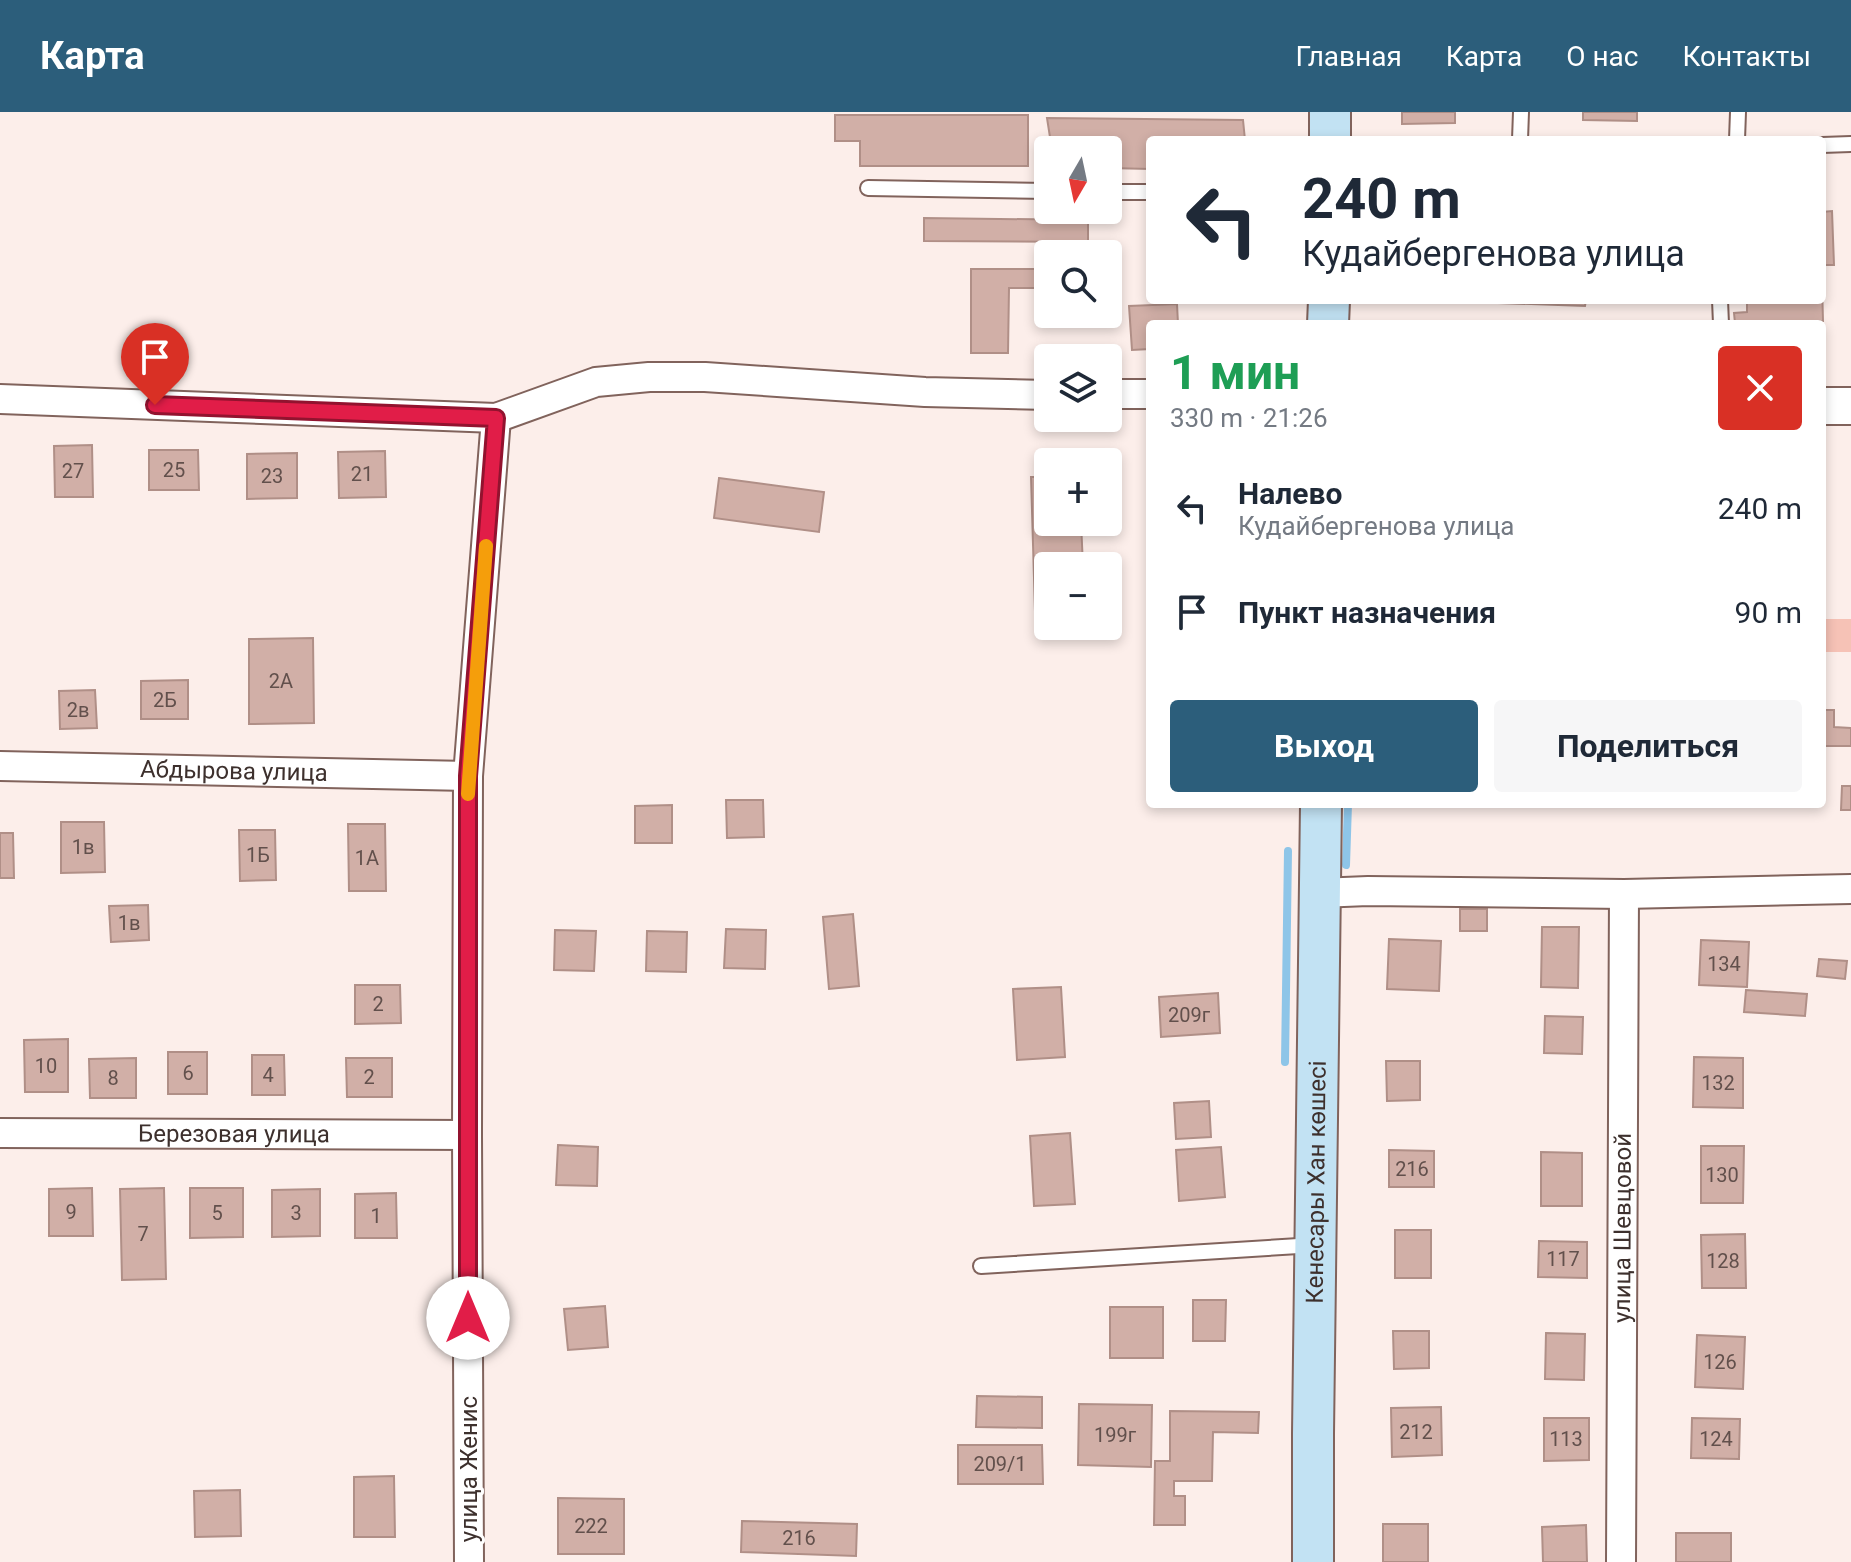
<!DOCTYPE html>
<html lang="ru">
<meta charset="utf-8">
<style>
:root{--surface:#fff;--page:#f6f6f7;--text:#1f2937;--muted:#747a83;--accent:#2c5e7b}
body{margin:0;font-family:Roboto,sans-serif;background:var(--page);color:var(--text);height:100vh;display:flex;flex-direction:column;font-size:30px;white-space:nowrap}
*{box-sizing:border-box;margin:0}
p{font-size:26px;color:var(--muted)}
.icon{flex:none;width:44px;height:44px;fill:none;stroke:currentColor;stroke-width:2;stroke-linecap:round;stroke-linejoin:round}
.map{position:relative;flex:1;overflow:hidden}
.side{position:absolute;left:1146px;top:208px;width:680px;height:488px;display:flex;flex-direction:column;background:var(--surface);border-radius:8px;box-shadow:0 4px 12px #0003}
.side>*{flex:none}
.top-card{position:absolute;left:1146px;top:24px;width:680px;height:168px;border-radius:8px;box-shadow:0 4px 12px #0003;background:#fff;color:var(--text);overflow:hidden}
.needle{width:52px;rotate:189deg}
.tools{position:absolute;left:1034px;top:24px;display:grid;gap:16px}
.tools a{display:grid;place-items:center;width:88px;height:88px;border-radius:8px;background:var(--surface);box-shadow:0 4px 12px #0003;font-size:40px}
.pin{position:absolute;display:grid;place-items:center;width:68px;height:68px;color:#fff;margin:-82px -34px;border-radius:50% 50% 50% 0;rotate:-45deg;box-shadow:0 0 8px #0007}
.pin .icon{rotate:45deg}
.me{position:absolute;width:88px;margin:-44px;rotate:0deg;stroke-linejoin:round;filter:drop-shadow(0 0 6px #0008)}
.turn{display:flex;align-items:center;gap:28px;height:168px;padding:0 24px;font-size:36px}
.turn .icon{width:104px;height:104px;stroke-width:2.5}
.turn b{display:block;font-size:56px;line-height:68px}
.round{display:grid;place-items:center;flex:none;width:84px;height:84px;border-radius:8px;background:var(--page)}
.overview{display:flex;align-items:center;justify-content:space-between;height:136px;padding:0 24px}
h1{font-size:48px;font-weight:700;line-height:60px;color:#1e9e55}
.button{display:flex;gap:16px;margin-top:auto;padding:16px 24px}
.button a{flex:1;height:92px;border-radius:8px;background:var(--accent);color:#fff;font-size:32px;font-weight:700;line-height:92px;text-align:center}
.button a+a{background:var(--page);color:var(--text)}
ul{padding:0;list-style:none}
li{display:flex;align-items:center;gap:24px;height:104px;padding:0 24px}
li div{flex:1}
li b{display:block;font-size:30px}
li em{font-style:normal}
header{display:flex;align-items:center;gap:48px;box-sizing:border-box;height:112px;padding:0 40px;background:var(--accent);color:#fff}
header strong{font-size:38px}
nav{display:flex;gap:44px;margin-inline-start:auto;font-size:28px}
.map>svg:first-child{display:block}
</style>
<header>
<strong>Карта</strong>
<nav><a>Главная</a><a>Карта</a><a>О нас</a><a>Контакты</a></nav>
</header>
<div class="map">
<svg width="1851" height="1450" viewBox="0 0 1851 1450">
<rect width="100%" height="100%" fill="#fceeea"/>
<!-- green -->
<rect fill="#f6c2b6" x="1822" y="507" width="29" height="33"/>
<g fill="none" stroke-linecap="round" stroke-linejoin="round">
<!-- stream -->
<g stroke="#8ec5e8" stroke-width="8">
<path d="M 1346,753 L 1348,692"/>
<path d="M 1285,950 L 1288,739"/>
</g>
</g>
<!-- building -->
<g fill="#d1afa7" stroke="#b08f87" stroke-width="2">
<path d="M 1402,0 L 1455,0 L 1455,11 L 1402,12 Z"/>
<path d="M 1583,0 L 1637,0 L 1637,9 L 1583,8 Z"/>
<path d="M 835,3 L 1028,3 L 1028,54 L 860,54 L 860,29 L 835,29 Z"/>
<path d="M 1047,6 L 1243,8 L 1245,28 L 1150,28 L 1150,57 L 1108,56 L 1108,38 L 1052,38 Z"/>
<path d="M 1832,99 L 1834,153 L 1822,153 L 1822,100 Z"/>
<path d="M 924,106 L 1088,108 L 1088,130 L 924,129 Z"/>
<path d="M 971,157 L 1048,157 L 1048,176 L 1009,176 L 1008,241 L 971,241 Z"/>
<path d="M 1822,171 L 1823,209 L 1735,211 L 1734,201 L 1747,200 L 1747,188 L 1822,188 Z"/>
<path d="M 1413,188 L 1586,188 L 1585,194 Z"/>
<path d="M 1177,192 L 1178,212 L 1150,212 L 1150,237 L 1132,238 L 1129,194 Z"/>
<path d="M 92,333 L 93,385 L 55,385 L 54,334 Z"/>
<path d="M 149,338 L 198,338 L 199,378 L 149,378 Z"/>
<path d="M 385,339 L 386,385 L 339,386 L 338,340 Z"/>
<path d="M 297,341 L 297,386 L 247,387 L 247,342 Z"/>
<path d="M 1031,365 L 1048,365 L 1048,410 L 1081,410 L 1083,454 L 1048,454 L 1048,499 L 1035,499 Z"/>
<path d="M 719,366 L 824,380 L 819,420 L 714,406 Z"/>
<path d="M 313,526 L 314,611 L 249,612 L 249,527 Z"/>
<path d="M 188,568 L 188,607 L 141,607 L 141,569 Z"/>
<path d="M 95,578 L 97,616 L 60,617 L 59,579 Z"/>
<path d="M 1822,598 L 1834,598 L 1834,615 L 1851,616 L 1851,634 L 1822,634 Z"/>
<path d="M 1842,674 L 1851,674 L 1851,698 L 1841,698 Z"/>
<path d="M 726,688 L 763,688 L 764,725 L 727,726 Z"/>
<path d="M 1622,692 L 1670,692 L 1670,695 L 1622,694 Z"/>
<path d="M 672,693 L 672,731 L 635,731 L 635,694 Z"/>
<path d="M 61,710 L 104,710 L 105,760 L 61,761 Z"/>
<path d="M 348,712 L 385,712 L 386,779 L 349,779 Z"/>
<path d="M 239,718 L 275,718 L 276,768 L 240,769 Z"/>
<path d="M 0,721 L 13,721 L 14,766 L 0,766 Z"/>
<path d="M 148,793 L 149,828 L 111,830 L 109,794 Z"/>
<rect x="1460" y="797" width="27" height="22"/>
<path d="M 853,802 L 859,874 L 829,877 L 823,805 Z"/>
<path d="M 1542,815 L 1579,815 L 1578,876 L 1541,875 Z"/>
<path d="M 726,817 L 766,818 L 765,857 L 724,856 Z"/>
<path d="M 555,818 L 596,819 L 594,859 L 554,858 Z"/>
<path d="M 647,819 L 687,820 L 686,860 L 646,859 Z"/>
<path d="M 1389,827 L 1441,829 L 1439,879 L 1387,877 Z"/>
<path d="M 1701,828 L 1749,830 L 1747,875 L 1699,873 Z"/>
<path d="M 1819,847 L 1847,849 L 1845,867 L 1817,864 Z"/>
<path d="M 355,873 L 400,873 L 401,911 L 355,912 Z"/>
<path d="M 1061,875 L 1065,945 L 1017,948 L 1013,877 Z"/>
<path d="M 1746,878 L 1807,882 L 1805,904 L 1744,900 Z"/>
<path d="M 1218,881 L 1220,921 L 1161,925 L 1159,885 Z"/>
<path d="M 1545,904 L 1583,905 L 1582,942 L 1544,941 Z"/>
<path d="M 68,927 L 68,980 L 25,980 L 24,928 Z"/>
<rect x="168" y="940" width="39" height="42"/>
<path d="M 252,943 L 284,943 L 285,983 L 252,983 Z"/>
<path d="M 1694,945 L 1743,946 L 1743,996 L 1693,995 Z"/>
<path d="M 136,946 L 136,986 L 90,986 L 89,947 Z"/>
<path d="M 346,946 L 392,946 L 392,985 L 347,985 Z"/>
<path d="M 1386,949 L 1420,949 L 1420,988 L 1387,989 Z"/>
<path d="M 1209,989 L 1211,1025 L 1176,1027 L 1174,991 Z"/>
<path d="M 1070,1021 L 1075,1092 L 1034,1094 L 1030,1024 Z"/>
<path d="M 558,1033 L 598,1035 L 597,1074 L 556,1073 Z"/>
<path d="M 1701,1034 L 1744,1034 L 1743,1091 L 1701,1091 Z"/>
<path d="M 1221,1035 L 1225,1085 L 1179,1089 L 1176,1038 Z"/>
<path d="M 1389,1038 L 1434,1039 L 1434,1075 L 1389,1075 Z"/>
<path d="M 1541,1040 L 1582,1041 L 1582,1094 L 1541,1094 Z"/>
<path d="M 92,1076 L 93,1124 L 49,1124 L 49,1077 Z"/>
<path d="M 164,1076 L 166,1167 L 122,1168 L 120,1077 Z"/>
<path d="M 190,1076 L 243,1076 L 243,1125 L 190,1126 Z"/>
<path d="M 320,1077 L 320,1124 L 272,1125 L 272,1078 Z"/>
<path d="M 396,1081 L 397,1126 L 355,1126 L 355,1082 Z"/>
<rect x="1395" y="1118" width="36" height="48"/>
<path d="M 1745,1122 L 1746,1176 L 1702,1176 L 1701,1123 Z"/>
<path d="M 1539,1129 L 1587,1130 L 1587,1166 L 1538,1165 Z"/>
<path d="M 1193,1188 L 1226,1188 L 1225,1229 L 1193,1229 Z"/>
<path d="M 605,1194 L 608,1235 L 568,1238 L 564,1197 Z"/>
<rect x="1110" y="1195" width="53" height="51"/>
<path d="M 1393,1219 L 1429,1219 L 1429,1256 L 1394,1257 Z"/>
<path d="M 1546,1221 L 1585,1222 L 1584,1268 L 1545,1267 Z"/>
<path d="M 1697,1223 L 1745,1225 L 1743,1277 L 1695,1275 Z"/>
<path d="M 977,1284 L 1042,1285 L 1042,1316 L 976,1315 Z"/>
<path d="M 1079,1292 L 1152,1293 L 1151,1355 L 1078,1353 Z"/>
<path d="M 1441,1295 L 1442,1343 L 1392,1345 L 1391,1296 Z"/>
<path d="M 1170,1299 L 1259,1300 L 1258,1321 L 1213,1320 L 1212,1369 L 1174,1369 L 1174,1384 L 1185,1384 L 1185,1413 L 1154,1413 L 1155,1349 L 1170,1349 Z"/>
<path d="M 1544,1306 L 1589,1306 L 1589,1348 L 1544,1349 Z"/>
<path d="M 1692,1306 L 1740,1307 L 1739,1347 L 1691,1346 Z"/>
<path d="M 958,1333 L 1042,1333 L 1043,1372 L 958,1372 Z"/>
<path d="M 394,1364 L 395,1425 L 354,1425 L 354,1365 Z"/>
<path d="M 240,1378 L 241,1424 L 195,1425 L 194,1379 Z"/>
<path d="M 558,1386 L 624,1387 L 624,1442 L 558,1442 Z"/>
<path d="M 742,1409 L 857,1412 L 856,1444 L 741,1440 Z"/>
<rect x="1383" y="1412" width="45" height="38"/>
<path d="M 1586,1413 L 1587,1450 L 1543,1450 L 1542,1415 Z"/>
<rect x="1676" y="1421" width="55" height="29"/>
</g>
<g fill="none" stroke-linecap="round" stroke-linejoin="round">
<!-- service casing -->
<g stroke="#81635c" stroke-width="18">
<g id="service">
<path d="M 1520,28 L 1521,0"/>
<path d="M 1737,28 L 1738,0"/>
<path d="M 1822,33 L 1851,32"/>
<path d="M 868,76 L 1048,79"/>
<path d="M 1108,80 L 1150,80"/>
<path d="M 1720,188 L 1721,212"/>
<path d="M 981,1154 L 1315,1133"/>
</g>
</g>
<!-- minor casing -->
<g stroke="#81635c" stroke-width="32">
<g id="minor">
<path d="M 1108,282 L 1150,282"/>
<path d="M 0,287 L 496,306 L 596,270 L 649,265 L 705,265 L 925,280 L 1048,283"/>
<path id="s1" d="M 0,654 L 468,664"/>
<path d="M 1319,781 L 1368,779 L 1624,782 L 1851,777"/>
<path id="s2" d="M 0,1021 L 467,1023"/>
<path d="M 469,1450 L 467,1023 L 468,664 L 496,306"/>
<path id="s3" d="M 1621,1450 L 1624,782"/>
</g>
</g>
<!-- tertiary casing -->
<g stroke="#81635c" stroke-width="40">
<path id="tertiary" d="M 1822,294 L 1851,294"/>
</g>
<!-- secondary casing -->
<g stroke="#81635c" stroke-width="44">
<g id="secondary">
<path d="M 1330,0 L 1330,28"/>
<path d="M 1328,212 L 1329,188"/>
<path id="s4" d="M 1313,1450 L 1313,1322 L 1321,692"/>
</g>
</g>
<!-- service -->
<use href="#service" stroke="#fff" stroke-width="14"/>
<!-- minor -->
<use href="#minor" stroke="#fff" stroke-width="28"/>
<!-- tertiary -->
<use href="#tertiary" stroke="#fff" stroke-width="36"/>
<!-- secondary -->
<use href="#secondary" stroke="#c2e2f3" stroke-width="40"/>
</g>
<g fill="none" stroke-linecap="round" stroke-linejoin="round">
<!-- route casing -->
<g stroke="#92132f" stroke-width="20">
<path id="route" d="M 155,293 L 496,306 L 468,664 L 468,1206"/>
</g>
<!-- route -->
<use href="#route" stroke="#e11d48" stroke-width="14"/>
<!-- slow -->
<path stroke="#f59e0b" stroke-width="14" d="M 468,682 L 486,434"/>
</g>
<g text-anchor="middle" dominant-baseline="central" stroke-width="6" stroke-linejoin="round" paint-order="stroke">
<!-- number labels -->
<g font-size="20" fill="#62504c">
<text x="174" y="358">25</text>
<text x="73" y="359">27</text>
<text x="362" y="362">21</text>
<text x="272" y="364">23</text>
<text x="281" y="569">2А</text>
<text x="165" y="588">2Б</text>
<text x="78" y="598">2в</text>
<text x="83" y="735">1в</text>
<text x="258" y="743">1Б</text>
<text x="367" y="746">1А</text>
<text x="129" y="811">1в</text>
<text x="1724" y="852">134</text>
<text x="378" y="892">2</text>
<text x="1189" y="903">209г</text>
<text x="46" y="954">10</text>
<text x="188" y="961">6</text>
<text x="268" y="963">4</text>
<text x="369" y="965">2</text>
<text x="113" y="966">8</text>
<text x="1718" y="971">132</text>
<text x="1412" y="1057">216</text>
<text x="1722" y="1063">130</text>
<text x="71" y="1100">9</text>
<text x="217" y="1101">5</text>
<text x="296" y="1101">3</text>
<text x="376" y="1104">1</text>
<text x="143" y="1122">7</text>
<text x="1563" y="1147">117</text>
<text x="1723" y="1149">128</text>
<text x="1720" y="1250">126</text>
<text x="1416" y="1320">212</text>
<text x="1115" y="1323">199г</text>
<text x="1566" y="1327">113</text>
<text x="1716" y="1327">124</text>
<text x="1000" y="1352">209/1</text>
<text x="591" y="1414">222</text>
<text x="799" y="1426">216</text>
</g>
<!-- street labels -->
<g font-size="24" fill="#3d302d" stroke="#fff">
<text stroke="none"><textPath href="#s1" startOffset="234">Абдырова улица</textPath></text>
<text stroke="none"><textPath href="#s2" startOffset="234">Березовая улица</textPath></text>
<text stroke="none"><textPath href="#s4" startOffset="380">Кенесары Хан көшесі</textPath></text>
<text stroke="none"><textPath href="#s3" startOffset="334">улица Шевцовой</textPath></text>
<text transform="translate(469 1357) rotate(-90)">улица Женис</text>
</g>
</g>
</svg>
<div class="tools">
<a><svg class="needle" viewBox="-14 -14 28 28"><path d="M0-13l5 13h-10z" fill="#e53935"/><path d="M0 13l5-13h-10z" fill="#747a83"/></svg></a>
<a><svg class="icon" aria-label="search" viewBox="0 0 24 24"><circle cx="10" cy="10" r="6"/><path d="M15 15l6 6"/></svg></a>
<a><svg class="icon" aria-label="layers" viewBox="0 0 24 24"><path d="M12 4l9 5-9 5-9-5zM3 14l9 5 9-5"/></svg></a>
<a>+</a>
<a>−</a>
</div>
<div class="pin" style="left:155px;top:293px;background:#d93025"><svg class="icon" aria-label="arrive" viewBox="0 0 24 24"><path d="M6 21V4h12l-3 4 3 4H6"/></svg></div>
<svg class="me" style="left:468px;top:1206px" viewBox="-20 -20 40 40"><circle r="19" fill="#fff"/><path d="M0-13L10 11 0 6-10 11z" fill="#e11d48"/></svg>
<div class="top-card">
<div class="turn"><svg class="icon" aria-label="left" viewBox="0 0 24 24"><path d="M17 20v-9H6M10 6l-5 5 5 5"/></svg><div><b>240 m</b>Кудайбергенова улица</div></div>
</div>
<section class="side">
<div class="overview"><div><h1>1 мин</h1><p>330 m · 21:26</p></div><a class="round" style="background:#d93025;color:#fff"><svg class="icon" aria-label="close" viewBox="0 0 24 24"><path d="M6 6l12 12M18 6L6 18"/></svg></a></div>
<ul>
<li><svg class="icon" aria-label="left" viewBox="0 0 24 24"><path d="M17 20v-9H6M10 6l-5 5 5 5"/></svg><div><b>Налево</b><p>Кудайбергенова улица</p></div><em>240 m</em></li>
<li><svg class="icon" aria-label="arrive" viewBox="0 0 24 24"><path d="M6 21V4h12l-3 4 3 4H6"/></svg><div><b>Пункт назначения</b></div><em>90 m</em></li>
</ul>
<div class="button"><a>Выход</a><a>Поделиться</a></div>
</section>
</div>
